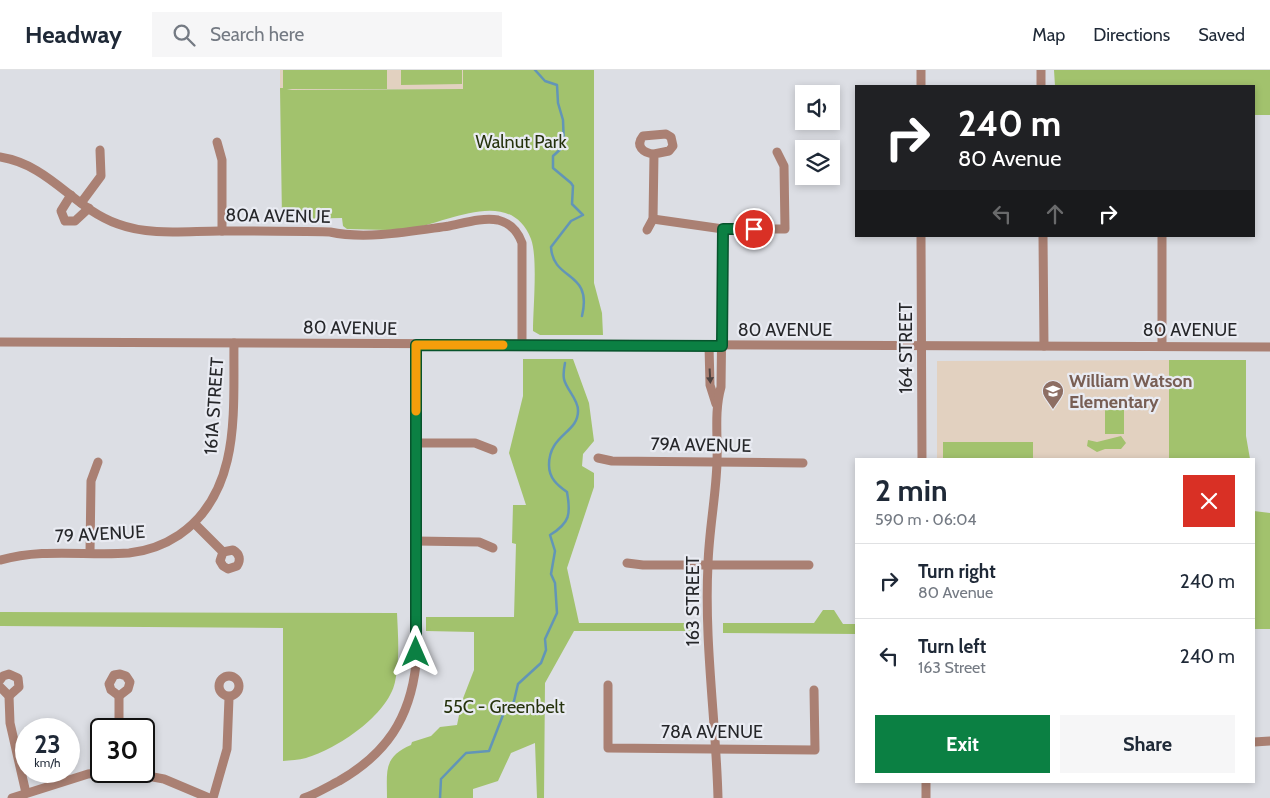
<!DOCTYPE html>
<meta charset="utf-8">
<style>
:root{--surface:#fff;--page:#f6f6f7;--text:#1f2937;--muted:#747a83;--line:#e0e1e3;--accent:#0b8043}
body{margin:0;font-family:Cabin,sans-serif;background:var(--page);color:var(--text);height:100vh;display:flex;flex-direction:column;font-size:19px;white-space:nowrap}
*{box-sizing:border-box;margin:0}
p{font-size:16px;color:var(--muted)}
.icon{flex:none;width:28px;height:28px;fill:none;stroke:currentColor;stroke-width:2;stroke-linecap:round;stroke-linejoin:round}
.map{position:relative;flex:1;overflow:hidden}
.drawer{position:absolute;left:855px;top:388px;width:400px;height:325px;display:flex;flex-direction:column;background:var(--surface);border-radius:0px;box-shadow:0 2px 8px #0003}
.drawer>*{flex:none}
.banner{position:absolute;left:855px;top:15px;width:400px;height:152px;border-radius:0px;box-shadow:0 2px 8px #0003;background:#202124;color:#fff;overflow:hidden}
.buttons{position:absolute;left:795px;top:15px;display:grid;gap:10px}
.buttons a{display:grid;place-items:center;width:45px;height:45px;border-radius:0px;background:var(--surface);box-shadow:0 2px 8px #0003;font-size:25px}
.speed{position:absolute;left:15px;top:648px;display:flex;gap:10px;font-size:25px;font-weight:700;text-align:center}
.speed>*{display:grid;place-content:center;width:65px;height:65px;border-radius:50%;background:var(--surface);box-shadow:0 2px 8px #0003;line-height:1}
.speed small{font-size:12px;font-weight:400}
.speed .limit{border:2px solid #111;border-radius:8px;background:#fff;color:#111}
.pin{position:absolute;display:grid;place-items:center;width:42px;height:42px;color:#fff;margin:-21px;border:2px solid #fff;border-radius:50%;box-shadow:0 1px 5px #0007}
.me{position:absolute;width:55px;margin:-28px;rotate:0deg;stroke-linejoin:round;filter:drop-shadow(0 0 4px #0008)}
.turn{display:flex;align-items:center;gap:18px;height:105px;padding:0 20px;font-size:22px}
.turn .icon{width:65px;height:65px;stroke-width:2.5}
.turn b{display:block;font-size:35px;line-height:42px}
.lanes{display:flex;align-items:center;height:48px;padding:0 20px;background:#0003;justify-content:center;gap:25px;direction:ltr}
.lanes .off{opacity:.35}
.round{display:grid;place-items:center;flex:none;width:52px;height:52px;border-radius:0px;background:var(--page)}
.head{display:flex;align-items:center;justify-content:space-between;height:85px;padding:0 20px}
h1{font-size:30px;font-weight:700;line-height:38px}
.primary-button{display:flex;gap:10px;margin-top:auto;padding:10px 20px}
.primary-button a{flex:1;height:58px;border-radius:0px;background:var(--accent);color:#fff;font-size:20px;font-weight:700;line-height:58px;text-align:center}
.primary-button a+a{background:var(--page);color:var(--text)}
ul{padding:0;list-style:none}
li{display:flex;align-items:center;gap:15px;height:75px;padding:0 20px;border-top:1px solid var(--line)}
li div{flex:1}
li b{display:block;font-size:19px}
li em{font-style:normal}
header{display:flex;align-items:center;gap:30px;box-sizing:border-box;height:70px;padding:0 25px;background:var(--surface);border-bottom:1px solid var(--line)}
header strong{font-size:24px}
nav{display:flex;gap:28px;margin-inline-start:auto;font-size:18px}
.search{width:350px;height:45px;background:var(--page);display:flex;align-items:center;gap:12px;box-sizing:border-box;padding:0 18px;border-radius:0px;color:var(--muted);font-size:19px}
.map>svg:first-child{display:block}
</style>
<header>
<strong>Headway</strong>
<div class="search"><svg class="icon" aria-label="search" viewBox="0 0 24 24"><circle cx="10" cy="10" r="6"/><path d="M15 15l6 6"/></svg>Search here</div>
<nav><a>Map</a><a>Directions</a><a>Saved</a></nav>
</header>
<div class="map">
<svg width="1270" height="728" viewBox="0 0 1270 728">
<rect width="100%" height="100%" fill="#dcdee4"/>
<!-- education -->
<g fill="#e2d1c0">
<path d="M 280,0 L 463,0 L 464,19 L 292,20 L 280,18 Z"/>
<path d="M 1169,290 L 1169,389 L 937,389 L 937,291 Z"/>
</g>
<!-- green -->
<g fill="#a2c26d">
<path d="M 283,0 L 387,0 L 387,19 L 287,19 L 292,20 L 463,19 L 463,0 L 594,0 L 594,213 L 602,243 L 603,265 L 540,265 L 533,261 C 533,238 538,188 531,169 C 510,115 446,154 408,159 C 388,161 367,159 347,159 L 343,156 L 342,148 L 282,149 L 280,18 L 283,18 Z"/>
<path d="M 401,0 L 462,0 L 462,14 L 401,15 Z"/>
<path d="M 1054,0 L 1270,0 L 1270,45 L 1254,45 L 1254,16 L 1055,16 Z"/>
<path d="M 523,289 L 573,289 L 589,333 L 594,371 L 583,384 L 582,396 L 594,403 L 594,417 L 567,498 L 579,553 L 696,553 L 696,561 L 574,561 L 545,613 L 544,728 L 537,728 L 535,673 L 511,683 L 498,711 L 473,719 L 473,728 L 387,728 C 387,701 383,687 411,675 L 412,672 L 431,666 L 440,657 L 457,655 L 462,631 L 474,600 L 474,562 L 426,561 L 426,547 L 514,547 L 516,474 L 512,473 L 513,435 L 526,435 L 509,383 L 523,326 Z"/>
<path d="M 1169,290 L 1246,290 L 1246,366 L 1250,389 L 1169,389 Z"/>
<rect x="1105" y="340" width="19" height="24"/>
<path d="M 1121,366 L 1126,373 L 1121,379 L 1105,379 L 1097,382 L 1087,376 L 1088,370 L 1097,372 Z"/>
<rect x="943" y="372" width="90" height="17"/>
<path d="M 1254,441 L 1270,443 L 1270,559 L 1254,559 Z"/>
<path d="M 823,540 L 834,540 L 843,554 L 856,554 L 856,564 L 723,563 L 723,553 L 814,553 Z"/>
<path d="M 0,542 L 397,543 C 398,566 400,589 395,612 C 388,645 337,679 306,688 C 299,690 290,690 283,691 L 283,558 L 0,556 Z"/>
</g>
<g fill="none" stroke-linecap="round" stroke-linejoin="round">
<!-- stream -->
<g stroke="#6295b7" stroke-width="2.5">
<path d="M 535,0 L 545,11 L 557,15 L 558,33 L 563,50 L 564,76 L 553,86 L 553,98 L 571,113 L 573,116 L 572,134 L 583,145 L 571,151 L 551,177 C 553,212 593,200 582,246"/>
<path d="M 440,728 L 441,709 L 466,683 L 489,681 L 503,645 L 514,631 L 518,614 L 541,593 L 546,580 L 545,569 L 557,543 L 555,513 L 551,504 L 555,481 L 550,465 C 570,453 571,444 567,422 C 557,415 549,408 549,395 C 549,364 579,363 578,340 C 578,329 566,319 564,309 C 563,304 564,298 565,293"/>
</g>
<!-- minor -->
<g stroke="#aa8073" stroke-width="9">
<path d="M 921,0 L 921,16"/>
<path d="M 1041,0 L 1041,16"/>
<path d="M 217,72 L 222,90 L 222,161"/>
<path d="M 0,87 C 50,95 73,138 118,154 C 150,166 186,161 220,161 C 256,161 293,161 330,162 C 366,170 413,161 449,156 C 464,153 483,147 498,150 C 510,153 518,162 522,173 L 522,275"/>
<path d="M 71,125 L 61,141 L 65,151 L 75,151 L 89,138"/>
<path d="M 81,133 L 101,106 L 100,80"/>
<path d="M 653,149 L 723,159 L 785,159 L 784,96 L 777,82"/>
<path d="M 647,160 L 653,149 L 654,84 L 669,81 L 673,76 L 671,67 L 666,64 L 643,66 C 635,76 643,83 654,84"/>
<path d="M 921,166 L 922,389"/>
<path d="M 1043,166 L 1044,276"/>
<path d="M 1162,166 L 1162,276"/>
<path d="M 0,272 L 1270,277"/>
<path d="M 709,276 L 710,315 L 716,334"/>
<path d="M 416,373 L 475,373 L 493,380"/>
<path d="M 598,388 L 612,391 L 803,393"/>
<path d="M 195,454 L 223,482 L 220,491 L 223,496 L 228,499 L 237,496 C 241,490 240,484 233,480 L 223,482"/>
<path d="M 416,471 L 479,472 L 493,478"/>
<path d="M 90,483 L 91,411 L 98,392"/>
<path d="M 1,490 C 43,478 86,486 129,483 C 148,481 164,475 179,465 C 242,422 233,340 234,273"/>
<path d="M 627,493 L 643,495 L 809,495"/>
<path d="M 120,604 L 126,606 L 130,612 L 128,619 L 119,626 L 111,620 L 109,614 L 114,605 Z"/>
<circle cx="229" cy="616" r="10"/>
<path d="M 0,610 L 3,606 L 9,604 L 18,608 L 19,617 L 9,626"/>
<path d="M 608,615 L 608,678 L 815,680 L 814,620"/>
<path d="M 0,617 L 9,626 L 10,653 L 26,723"/>
<path d="M 119,659 L 119,626"/>
<path d="M 1254,672 L 1270,671"/>
<path d="M 120,701 L 164,709 L 209,728"/>
<path d="M 926,711 L 926,728"/>
<path d="M 12,728 L 88,704 L 117,701"/>
<path d="M 213,728 L 227,679 L 229,628"/>
<path d="M 304,728 C 316,724 327,717 339,711 C 386,684 410,649 416,594 L 416,275"/>
<path d="M 718,728 C 716,650 704,572 708,494 C 709,460 716,426 717,392 C 718,366 714,342 721,317 L 723,159"/>
</g>
</g>
<!-- one-way arrows -->
<defs><path id="oneway-solid" d="M-6-.8H1V-3.2L6.5 0L1 3.2V.8H-6Z" transform="scale(1.25)"/></defs>
<use fill="#4e4240" href="#oneway-solid" transform="translate(710 306) rotate(87)"/>
<g fill="none" stroke-linecap="round" stroke-linejoin="round">
<!-- route casing -->
<g stroke="#07532c" stroke-width="12">
<path id="route" d="M 416,582 L 416,275 L 722,276 L 723,159 L 754,159"/>
</g>
<!-- route -->
<use href="#route" stroke="#0b8043" stroke-width="9"/>
<!-- slow -->
<path stroke="#f59e0b" stroke-width="9" d="M 416,341 L 416,275 L 503,275"/>
</g>
<!-- icons -->
<defs>
<g id="school-pin" transform="scale(1.125)"><path d="M0 17L-7.5 6A9.5 9.5 0 1 1 7.5 6Z" fill="#8d6e63" stroke="#e9ebf2"/><path d="M0-5L7-2L0 1L-7-2ZM-4 1L0 2.5L4 1V4Q0 6-4 4Z" fill="#fff"/></g>
</defs>
<g fill-rule="evenodd">
<use href="#school-pin" x="1053" y="321"/>
</g>
<g text-anchor="middle" dominant-baseline="central" stroke-width="4.5" stroke-linejoin="round" paint-order="stroke">
<!-- park labels -->
<g font-size="18" fill="#26330d" stroke="#e9ebf2">
<text x="521" y="72">Walnut Park</text>
<text x="504" y="637">55C - Greenbelt</text>
</g>
<!-- street labels -->
<g font-size="18" fill="#26272a" stroke="#e9ebf2">
<text transform="translate(278 146) rotate(1)">80A AVENUE</text>
<text transform="translate(350 258) rotate(1)">80 AVENUE</text>
<text x="785" y="260">80 AVENUE</text>
<text x="1190" y="260">80 AVENUE</text>
<text transform="translate(906 278) rotate(-90)">164 STREET</text>
<text transform="translate(214 336) rotate(-86)">161A STREET</text>
<text transform="translate(701 375) rotate(1)">79A AVENUE</text>
<text transform="translate(100 464) rotate(-3)">79 AVENUE</text>
<text transform="translate(693 531) rotate(-90)">163 STREET</text>
<text x="712" y="662">78A AVENUE</text>
</g>
<!-- education labels -->
<g font-size="18" font-weight="bold" fill="#785e54" stroke="#e9ebf2" text-anchor="start">
<text x="1069" y="311">William Watson<tspan x="1069" dy="21">Elementary</tspan></text>
</g>
</g>
</svg>
<div class="buttons">
<a><svg class="icon" aria-label="sound" viewBox="0 0 24 24"><path d="M4 9h4l5-4v14l-5-4H4zM17 9q2 3 0 6"/></svg></a>
<a><svg class="icon" aria-label="layers" viewBox="0 0 24 24"><path d="M12 4l9 5-9 5-9-5zM3 14l9 5 9-5"/></svg></a>
</div>
<div class="speed"><div>23<small>km/h</small></div><div class="limit">30</div></div>
<div class="pin" style="left:754px;top:159px;background:#d93025"><svg class="icon" aria-label="arrive" viewBox="0 0 24 24"><path d="M6 21V4h12l-3 4 3 4H6"/></svg></div>
<svg class="me" style="left:416px;top:582px" viewBox="-20 -20 40 40"><path d="M0-17L14 15 0 8-14 15z" fill="#0b8043" stroke="#fff" stroke-width="4"/></svg>
<div class="banner">
<div class="turn"><svg class="icon" aria-label="right" viewBox="0 0 24 24"><path d="M7 20v-9h11M14 6l5 5-5 5"/></svg><div><b>240 m</b>80 Avenue</div></div>
<div class="lanes"><svg class="icon off" aria-label="left" viewBox="0 0 24 24"><path d="M17 20v-9H6M10 6l-5 5 5 5"/></svg><svg class="icon off" aria-label="ahead" viewBox="0 0 24 24"><path d="M12 20V5M6 11l6-6 6 6"/></svg><svg class="icon" aria-label="right" viewBox="0 0 24 24"><path d="M7 20v-9h11M14 6l5 5-5 5"/></svg></div>
</div>
<section class="drawer">
<div class="head"><div><h1>2 min</h1><p>590 m · 06:04</p></div><a class="round" style="background:#d93025;color:#fff"><svg class="icon" aria-label="close" viewBox="0 0 24 24"><path d="M6 6l12 12M18 6L6 18"/></svg></a></div>
<ul>
<li><svg class="icon" aria-label="right" viewBox="0 0 24 24"><path d="M7 20v-9h11M14 6l5 5-5 5"/></svg><div><b>Turn right</b><p>80 Avenue</p></div><em>240 m</em></li>
<li><svg class="icon" aria-label="left" viewBox="0 0 24 24"><path d="M17 20v-9H6M10 6l-5 5 5 5"/></svg><div><b>Turn left</b><p>163 Street</p></div><em>240 m</em></li>
</ul>
<div class="primary-button"><a>Exit</a><a>Share</a></div>
</section>
</div>
